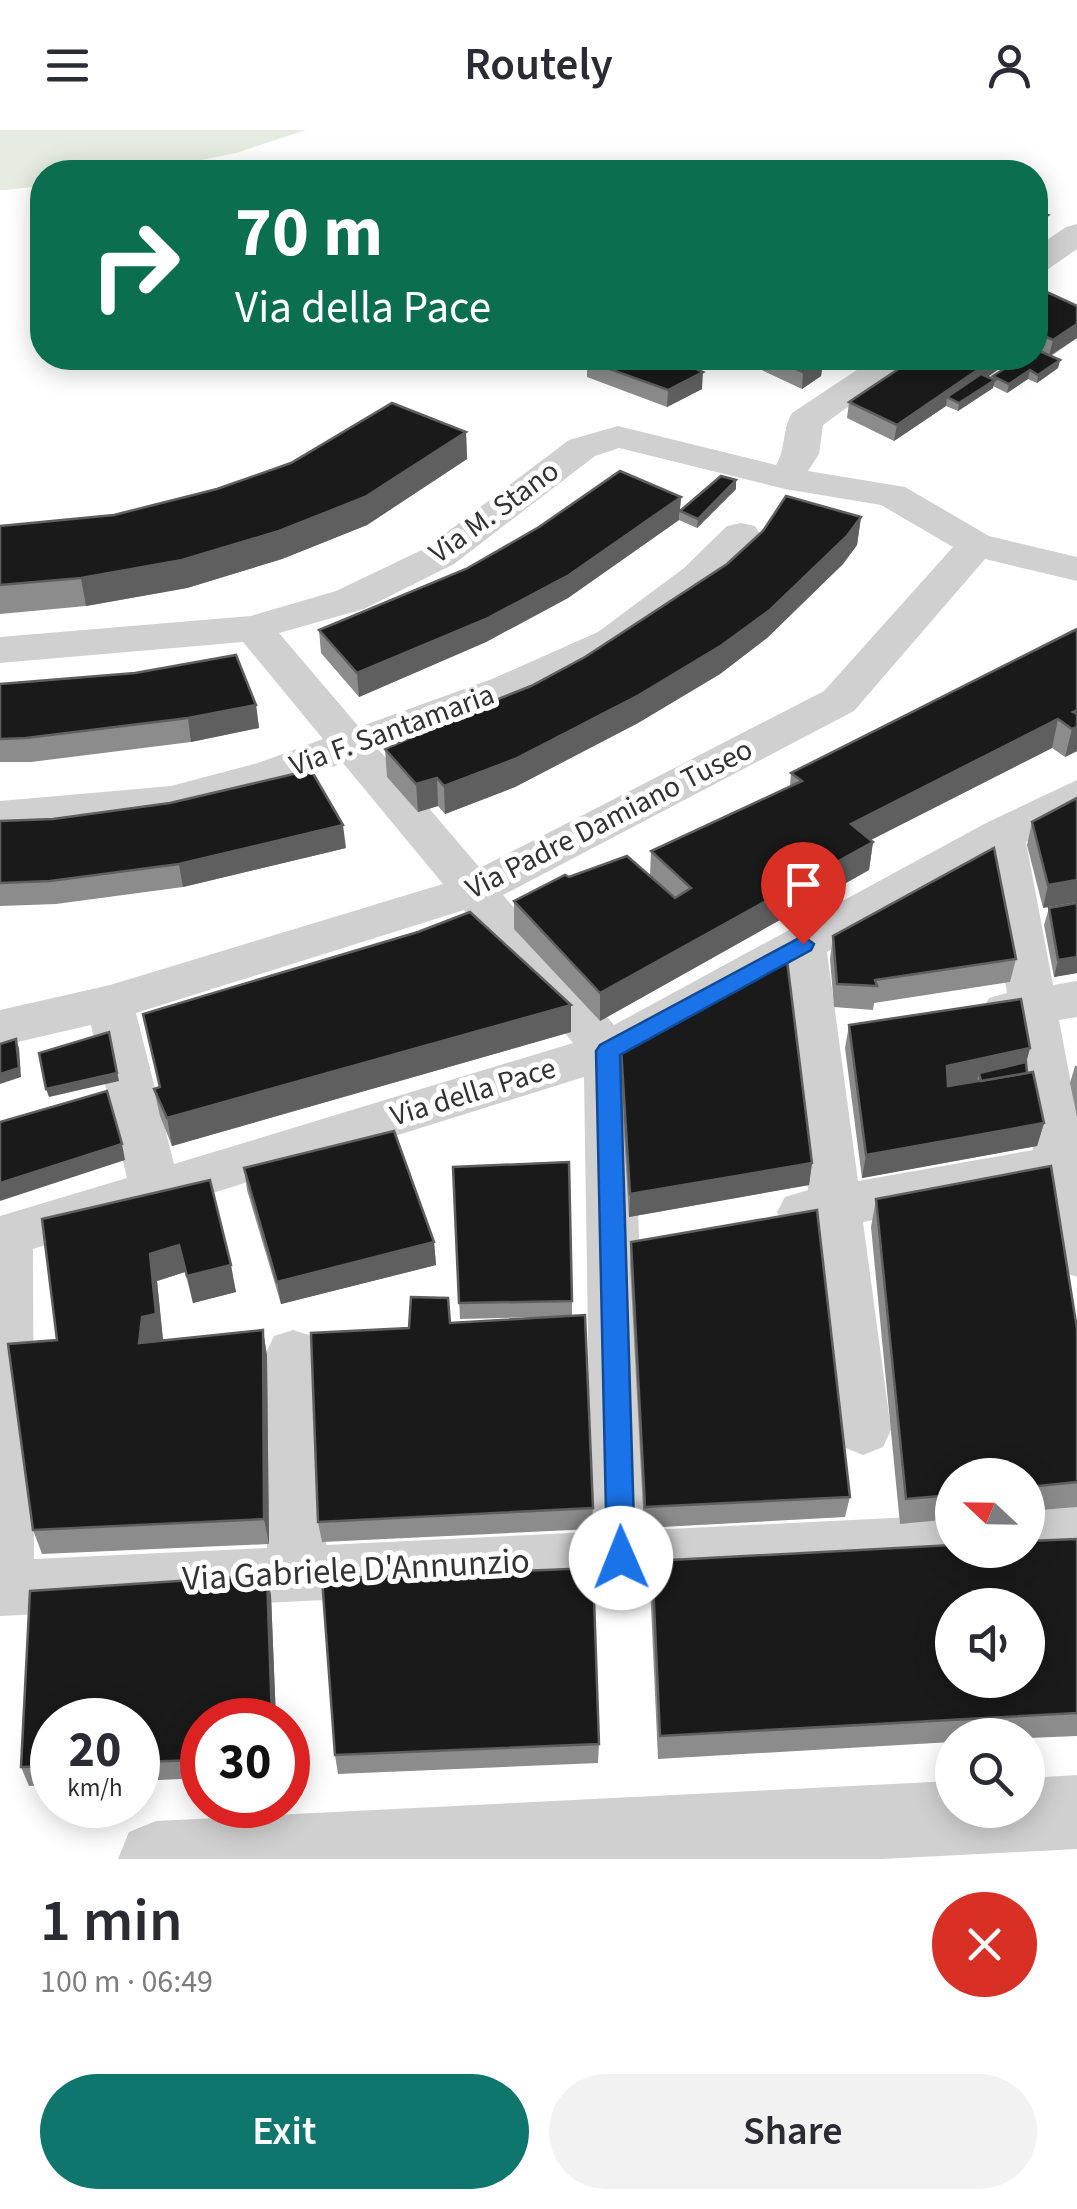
<!DOCTYPE html>
<meta charset="utf-8">
<style>
:root{--surface:#fff;--page:#f2f2f3;--text:#2b2b33;--muted:#7c7c81;--accent:#0f766e}
body{margin:0;font-family:"Source Sans 3",sans-serif;background:var(--page);color:var(--text);height:100vh;display:flex;flex-direction:column;font-size:38px;white-space:nowrap}
*{box-sizing:border-box;margin:0}
p{font-size:32px;color:var(--muted)}
.icon{flex:none;width:55px;height:55px;fill:none;stroke:currentColor;stroke-width:2;stroke-linecap:round;stroke-linejoin:round}
.map{position:relative;height:1729px;overflow:hidden}
.panel{display:flex;flex-direction:column;background:var(--surface);flex:1}
.panel>*{flex:none}
.top-card{position:absolute;left:30px;top:30px;width:1018px;height:210px;border-radius:40px;box-shadow:0 5px 25px #0003;background:#0b6e4f;color:#fff;overflow:hidden}
.needle{width:65px;rotate:292deg}
.tools{position:absolute;left:935px;top:1328px;display:grid;gap:20px}
.tools a{display:grid;place-items:center;width:110px;height:110px;border-radius:50%;background:var(--surface);box-shadow:0 5px 25px #0003;font-size:50px}
.speed{position:absolute;left:30px;top:1568px;display:flex;gap:20px;font-size:50px;font-weight:700;text-align:center}
.speed>*{display:grid;place-content:center;width:130px;height:130px;border-radius:50%;background:var(--surface);box-shadow:0 5px 25px #0003;line-height:1}
.speed small{font-size:25px;font-weight:400}
.speed .limit{border:15px solid #d22;background:#fff;color:#111}
.pin{position:absolute;display:grid;place-items:center;width:85px;height:85px;color:#fff;margin:-102px -42px;border-radius:50% 50% 50% 0;rotate:-45deg;box-shadow:0 0 10px #0007}
.pin .icon{rotate:45deg}
.me{position:absolute;width:110px;margin:-55px;rotate:359deg;stroke-linejoin:round;filter:drop-shadow(0 0 8px #0008)}
.turn{display:flex;align-items:center;gap:35px;height:210px;padding:0 40px;font-size:45px}
.turn .icon{width:130px;height:130px;stroke-width:2.5}
.turn b{display:block;font-size:70px;line-height:85px}
.round{display:grid;place-items:center;flex:none;width:105px;height:105px;border-radius:52px;background:var(--page)}
.headline{display:flex;align-items:center;justify-content:space-between;height:170px;padding:0 40px}
h1{font-size:60px;font-weight:600;line-height:75px}
.primary-button{display:flex;gap:20px;margin-top:auto;padding:20px 40px}
.primary-button a{flex:1;height:115px;border-radius:60px;background:var(--accent);color:#fff;font-size:40px;font-weight:600;line-height:115px;text-align:center}
.primary-button a+a{background:var(--page);color:var(--text)}
header{display:flex;justify-content:space-between;align-items:center;height:130px;padding:0 40px;background:var(--surface);font-size:45px;font-weight:600}
.map>svg:first-child{display:block}
</style>
<header><svg class="icon" aria-label="menu" viewBox="0 0 24 24"><path d="M4 6h16M4 12h16M4 18h16"/></svg>Routely<svg class="icon" aria-label="person" viewBox="0 0 24 24"><circle cx="12" cy="8" r="4"/><path d="M4 21q1-7 8-7t8 7"/></svg></header>
<div class="map">
<svg width="1077" height="1729" viewBox="0 0 1077 1729">
<rect width="100%" height="100%" fill="#fff"/>
<!-- green -->
<path fill="#e6ecdf" d="M 0,0 L 306,0 L 236,23 L 141,42 L 42,42 L 42,56 L 5,60 L 0,60 Z"/>
<g fill="none" stroke-linecap="round" stroke-linejoin="round">
<!-- minor -->
<g fill="#d0d0d0" fill-rule="evenodd">
<path d="M 1077,94 L 1077,119 L 1047,140 L 1035,143 L 1035,118 L 1066,97 Z"/>
<path d="M 875,228 L 915,228 L 823,295 L 819,324 L 808,341 L 905,357 L 989,406 L 1077,427 L 1077,451 L 985,429 L 854,581 L 503,765 L 614,895 L 986,693 L 1077,650 L 1077,684 L 1026,712 L 1053,855 L 1077,851 L 1077,887 L 1059,890 L 1077,985 L 1077,1147 L 1058,1140 L 1051,1125 L 1040,1060 L 863,1092 L 891,1300 L 883,1317 L 863,1325 L 843,1317 L 835,1300 L 812,1101 L 803,1103 L 785,1097 L 777,1082 L 785,1067 L 808,1060 L 783,846 L 633,930 L 649,1400 L 952,1385 L 952,1420 L 978,1420 L 973,1431 L 952,1439 L 0,1486 L 0,1086 L 127,1048 L 91,895 L 0,916 L 0,880 L 110,855 L 443,754 L 343,633 L 286,654 L 171,686 L 0,701 L 0,671 L 171,656 L 258,633 L 323,609 L 243,512 L 0,533 L 0,507 L 251,486 L 336,461 L 426,418 L 569,310 L 618,296 L 776,335 C 786,319 782,299 792,283 ZM 619,318 L 785,359 L 881,375 L 953,417 L 824,561 L 480,738 L 379,620 C 461,590 547,563 624,521 C 672,495 716,451 755,412 L 760,404 L 755,396 L 741,393 L 727,396 L 684,438 L 598,502 L 492,549 L 359,597 L 279,503 L 364,479 L 454,434 L 595,326 ZM 985,735 L 1007,863 L 989,868 L 982,881 L 989,894 L 1012,898 L 1033,1020 L 858,1051 L 827,822 ZM 464,780 L 573,913 L 174,1034 L 136,883 ZM 584,947 L 591,1402 L 326,1415 L 320,1223 L 312,1206 L 293,1200 L 274,1206 L 266,1223 L 267,1418 L 34,1429 L 33,1119 Z"/>
<path d="M 1077,1376 L 1077,1430 L 1028,1433 L 1007,1425 L 1005,1420 L 1028,1420 L 1028,1380 Z"/>
</g>
<!-- tertiary -->
<path fill="#d0d0d0" fill-rule="evenodd" d="M 1077,1645 L 1077,1719 L 882,1729 L 118,1729 L 129,1702 L 156,1691 L 952,1651 L 952,1680 L 1028,1680 L 1028,1648 Z"/>
</g>
<!-- wall -->
<g fill="#8c8c8c" fill-rule="evenodd">
<path d="M 1035,160 L 1077,176 L 1077,208 L 1051,226 L 1060,230 L 1058,238 L 1037,253 L 1028,249 L 1007,263 L 993,256 L 993,258 L 958,281 L 946,276 L 894,311 L 847,288 L 849,272 L 915,228 L 1035,228 ZM 1004,229 L 1013,233 L 993,246 L 992,249 L 988,247 L 1003,236 Z"/>
<path d="M 751,228 L 840,228 L 822,239 L 821,246 L 802,259 L 751,235 Z"/>
<path d="M 587,231 L 702,259 L 667,277 L 587,247 Z"/>
<path d="M 466,302 L 467,329 L 367,395 L 282,429 L 187,458 L 86,476 L 0,484 L 0,396 L 114,385 Z"/>
<path d="M 736,350 L 736,359 L 697,398 L 679,390 L 680,381 Z"/>
<path d="M 681,367 L 679,390 L 568,468 L 486,512 L 359,567 L 321,523 L 319,500 Z"/>
<path d="M 861,387 L 857,415 L 843,434 L 767,508 L 720,544 L 638,593 L 515,657 L 445,684 L 438,676 L 418,682 L 387,647 L 385,619 L 531,556 Z"/>
<path d="M 1077,499 L 1077,621 L 1065,627 L 1052,618 L 871,710 L 873,712 L 869,740 L 600,891 L 514,799 L 514,771 L 569,747 L 650,746 L 651,721 L 790,657 L 791,643 Z"/>
<path d="M 0,554 L 256,575 L 259,598 L 191,612 L 31,632 L 0,632 Z"/>
<path d="M 1077,668 L 1043,778 L 1027,715 L 1032,692 Z"/>
<path d="M 0,691 L 346,718 L 183,757 L 56,774 L 0,776 Z"/>
<path d="M 1077,773 L 1077,843 L 1054,847 L 1044,795 L 1049,778 Z"/>
<path d="M 833,806 L 1016,829 L 1010,852 L 874,873 L 873,880 L 834,877 L 830,829 Z"/>
<path d="M 571,875 L 571,902 L 172,1016 L 160,986 L 154,959 L 160,957 L 143,884 Z"/>
<path d="M 849,895 L 1030,918 L 1026,932 L 1027,943 L 1044,993 L 1037,1016 L 862,1048 L 845,918 Z"/>
<path d="M 621,918 L 812,1033 L 809,1055 L 629,1087 L 620,941 Z"/>
<path d="M 1075,936 L 1077,936 L 1077,987 L 1070,953 Z"/>
<path d="M 453,1037 L 572,1171 L 572,1186 L 593,1378 L 592,1399 L 322,1412 L 318,1392 L 409,1198 L 450,1193 L 544,1187 L 460,1189 Z"/>
<path d="M 244,1038 L 434,1112 L 436,1135 L 281,1174 L 247,1060 Z"/>
<path d="M 210,1050 L 236,1162 L 193,1173 L 185,1142 L 157,1151 L 163,1210 L 263,1200 L 267,1226 L 269,1414 L 42,1424 L 33,1400 L 57,1210 Z"/>
<path d="M 876,1069 L 1077,1199 L 1077,1377 L 1028,1381 L 1028,1345 L 952,1345 L 952,1389 L 900,1394 L 871,1097 Z"/>
<path d="M 631,1112 L 850,1367 L 845,1387 L 644,1398 L 630,1134 Z"/>
<path d="M 1077,1409 L 1077,1606 L 1028,1608 L 1028,1605 L 952,1605 L 952,1612 L 658,1629 L 650,1455 L 652,1431 Z"/>
<path d="M 267,1445 L 271,1465 L 276,1590 L 202,1590 L 202,1648 L 138,1651 L 138,1590 L 52,1590 L 52,1655 L 29,1656 L 21,1637 L 30,1461 Z"/>
<path d="M 599,1614 L 598,1633 L 338,1644 L 335,1625 Z"/>
</g>
<!-- shaded-wall -->
<g fill="#5f5f5f">
<path d="M 1048,85 L 1045,101 L 1035,107 L 1035,93 Z"/>
<path d="M 1077,194 L 1077,208 L 1049,226 L 1053,210 Z"/>
<path d="M 817,228 L 840,228 L 822,239 L 821,246 L 802,259 L 803,242 Z"/>
<path d="M 995,228 L 1004,228 L 1003,236 L 954,270 L 947,267 L 946,276 L 894,311 L 897,295 Z"/>
<path d="M 1060,230 L 1058,238 L 1037,253 L 1038,245 Z"/>
<path d="M 1030,240 L 1028,249 L 1007,263 L 1009,254 Z"/>
<path d="M 703,242 L 702,259 L 667,277 L 668,260 Z"/>
<path d="M 995,250 L 993,258 L 958,281 L 959,273 Z"/>
<path d="M 466,302 L 467,329 L 367,395 L 282,429 L 187,458 L 86,476 L 81,448 Z"/>
<path d="M 736,350 L 736,359 L 697,398 L 698,389 Z"/>
<path d="M 681,367 L 679,390 L 568,468 L 486,512 L 359,567 L 357,543 Z"/>
<path d="M 861,387 L 857,415 L 843,434 L 767,508 L 720,544 L 638,593 L 515,657 L 445,684 L 444,656 Z"/>
<path d="M 256,575 L 259,598 L 191,612 L 188,588 Z"/>
<path d="M 1077,580 L 1077,621 L 1065,627 L 1072,599 L 1073,582 Z"/>
<path d="M 1058,589 L 1052,618 L 847,722 L 851,694 Z"/>
<path d="M 437,648 L 438,676 L 418,682 L 416,654 Z"/>
<path d="M 343,695 L 346,718 L 183,757 L 179,734 Z"/>
<path d="M 873,712 L 869,740 L 600,891 L 600,863 Z"/>
<path d="M 1077,750 L 1077,772 L 1043,778 L 1048,755 Z"/>
<path d="M 1077,827 L 1077,843 L 1054,847 L 1058,830 Z"/>
<path d="M 571,875 L 571,902 L 172,1016 L 167,988 Z"/>
<path d="M 109,902 L 119,951 L 49,967 L 46,959 Z"/>
<path d="M 16,909 L 19,918 L 21,947 L 0,954 L 0,944 Z"/>
<path d="M 1030,918 L 1024,941 L 979,943 L 977,951 L 942,959 L 947,936 Z"/>
<path d="M 1044,993 L 1037,1016 L 862,1048 L 866,1025 Z"/>
<path d="M 122,1014 L 125,1030 L 0,1071 L 0,1053 Z"/>
<path d="M 812,1033 L 809,1055 L 629,1087 L 630,1064 Z"/>
<path d="M 434,1112 L 436,1135 L 281,1174 L 277,1152 Z"/>
<path d="M 179,1115 L 185,1142 L 157,1151 L 163,1210 L 139,1213 L 150,1124 Z"/>
<path d="M 231,1135 L 236,1162 L 193,1173 L 187,1146 Z"/>
<path d="M 263,1200 L 267,1226 L 269,1414 L 264,1389 Z"/>
<path d="M 267,1445 L 271,1465 L 276,1590 L 272,1590 Z"/>
</g>
<!-- building -->
<g fill="#1a1a1a" stroke="#5f5f5f" stroke-width="2.5" fill-rule="evenodd">
<path d="M 1035,80 L 1048,85 L 1035,93 Z"/>
<path d="M 1038,158 L 1077,176 L 1077,194 L 1053,210 L 1035,202 L 1035,160 Z"/>
<path d="M 1035,219 L 1060,230 L 1038,245 L 1030,240 L 1009,254 L 993,246 L 1021,228 L 1035,228 Z"/>
<path d="M 593,228 L 673,228 L 703,242 L 668,260 L 587,231 Z"/>
<path d="M 772,228 L 817,228 L 823,230 L 803,242 Z"/>
<path d="M 915,228 L 995,228 L 897,295 L 849,272 Z"/>
<path d="M 981,244 L 995,250 L 959,273 L 947,267 Z"/>
<path d="M 392,273 L 466,302 L 365,367 L 279,401 L 182,430 L 81,448 L 0,455 L 0,396 L 114,385 L 217,359 L 291,333 Z"/>
<path d="M 620,341 L 681,367 L 569,445 L 486,489 L 357,543 L 319,500 L 466,439 L 539,397 Z"/>
<path d="M 721,346 L 736,350 L 698,389 L 680,381 Z"/>
<path d="M 786,366 L 861,387 L 847,406 L 770,480 L 722,515 L 639,565 L 515,629 L 444,656 L 437,648 L 416,654 L 385,619 L 408,609 L 408,605 L 531,556 L 585,527 L 727,434 L 763,401 Z"/>
<path d="M 1077,499 L 1077,580 L 1073,582 L 1077,584 L 1077,597 L 1072,599 L 1058,589 L 851,694 L 873,712 L 600,863 L 514,771 L 565,745 L 569,747 L 627,726 L 675,768 L 691,758 L 651,721 L 802,651 L 791,643 Z"/>
<path d="M 236,525 L 256,575 L 188,588 L 26,608 L 0,609 L 0,554 L 135,543 Z"/>
<path d="M 311,640 L 343,695 L 179,734 L 50,751 L 0,753 L 0,691 L 53,689 L 170,673 Z"/>
<path d="M 1077,668 L 1077,750 L 1048,755 L 1032,692 Z"/>
<path d="M 994,718 L 1016,829 L 875,850 L 877,856 L 837,854 L 833,806 Z"/>
<path d="M 1077,773 L 1077,827 L 1058,830 L 1049,778 Z"/>
<path d="M 470,782 L 571,875 L 167,988 L 154,959 L 160,957 L 143,884 L 418,802 Z"/>
<path d="M 787,830 L 812,1033 L 630,1064 L 621,918 Z"/>
<path d="M 1021,869 L 1030,918 L 947,936 L 948,956 L 1033,942 L 1044,993 L 866,1025 L 849,895 Z"/>
<path d="M 109,902 L 117,943 L 46,959 L 39,923 Z"/>
<path d="M 16,909 L 19,938 L 0,944 L 0,914 Z"/>
<path d="M 1026,932 L 1027,943 L 981,951 L 979,943 Z"/>
<path d="M 107,961 L 122,1014 L 0,1053 L 0,992 Z"/>
<path d="M 394,1001 L 434,1112 L 277,1152 L 244,1038 Z"/>
<path d="M 569,1032 L 572,1171 L 459,1173 L 453,1037 Z"/>
<path d="M 1051,1036 L 1077,1199 L 1077,1352 L 1028,1357 L 1028,1345 L 952,1345 L 952,1365 L 906,1369 L 876,1069 Z"/>
<path d="M 210,1050 L 231,1135 L 187,1146 L 179,1115 L 150,1124 L 156,1184 L 142,1187 L 139,1213 L 263,1200 L 264,1389 L 33,1400 L 8,1214 L 57,1210 L 42,1089 Z"/>
<path d="M 817,1080 L 850,1367 L 645,1377 L 631,1112 Z"/>
<path d="M 411,1167 L 448,1168 L 450,1193 L 585,1185 L 593,1378 L 318,1392 L 311,1203 L 409,1198 Z"/>
<path d="M 1077,1409 L 1077,1583 L 660,1606 L 652,1431 L 952,1415 L 952,1420 L 1028,1420 L 1028,1411 ZM 952,1475 L 1028,1475 L 1028,1550 L 952,1550 Z"/>
<path d="M 593,1438 L 599,1614 L 335,1625 L 322,1449 Z"/>
<path d="M 267,1445 L 272,1590 L 202,1590 L 202,1630 L 138,1632 L 138,1590 L 52,1590 L 52,1636 L 21,1637 L 30,1461 Z"/>
</g>
<!-- route -->
<path fill="#1a73e8" stroke="#114b97" stroke-width="2.5" d="M 803,806 L 814,814 L 811,820 L 620,925 L 635,1428 L 631,1437 L 621,1440 L 611,1437 L 607,1428 L 596,921 L 600,915 Z"/>
<g text-anchor="middle" dominant-baseline="central" stroke-width="10" stroke-linejoin="round" paint-order="stroke">
<!-- street labels -->
<g font-size="30" fill="#333" stroke="#fff">
<text transform="translate(494 382) rotate(-36)">Via M. Stano</text>
<text transform="translate(392 600) rotate(-20)">Via F. Santamaria</text>
<text transform="translate(609 689) rotate(-27)">Via Padre Damiano Tuseo</text>
<text transform="translate(473 962) rotate(-17)">Via della Pace</text>
</g>
<!-- near-street labels -->
<g font-size="35" fill="#333" stroke="#fff">
<text transform="translate(356 1440) rotate(-3)">Via Gabriele D'Annunzio</text>
</g>
</g>
</svg>
<div class="tools">
<a><svg class="needle" viewBox="-14 -14 28 28"><path d="M0-13l5 13h-10z" fill="#e53935"/><path d="M0 13l5-13h-10z" fill="#7c7c81"/></svg></a>
<a><svg class="icon" aria-label="sound" viewBox="0 0 24 24"><path d="M4 9h4l5-4v14l-5-4H4zM17 9q2 3 0 6"/></svg></a>
<a><svg class="icon" aria-label="search" viewBox="0 0 24 24"><circle cx="10" cy="10" r="6"/><path d="M15 15l6 6"/></svg></a>
</div>
<div class="speed"><div>20<small>km/h</small></div><div class="limit">30</div></div>
<div class="pin" style="left:803px;top:814px;background:#d93025"><svg class="icon" aria-label="arrive" viewBox="0 0 24 24"><path d="M6 21V4h12l-3 4 3 4H6"/></svg></div>
<svg class="me" style="left:621px;top:1428px" viewBox="-20 -20 40 40"><circle r="19" fill="#fff"/><path d="M0-13L10 11 0 6-10 11z" fill="#1a73e8"/></svg>
<div class="top-card">
<div class="turn"><svg class="icon" aria-label="right" viewBox="0 0 24 24"><path d="M7 20v-9h11M14 6l5 5-5 5"/></svg><div><b>70 m</b>Via della Pace</div></div>
</div>
</div>
<section class="panel">
<div class="headline"><div><h1>1 min</h1><p>100 m · 06:49</p></div><a class="round" style="background:#d93025;color:#fff"><svg class="icon" aria-label="close" viewBox="0 0 24 24"><path d="M6 6l12 12M18 6L6 18"/></svg></a></div>
<div class="primary-button"><a>Exit</a><a>Share</a></div>
</section>
